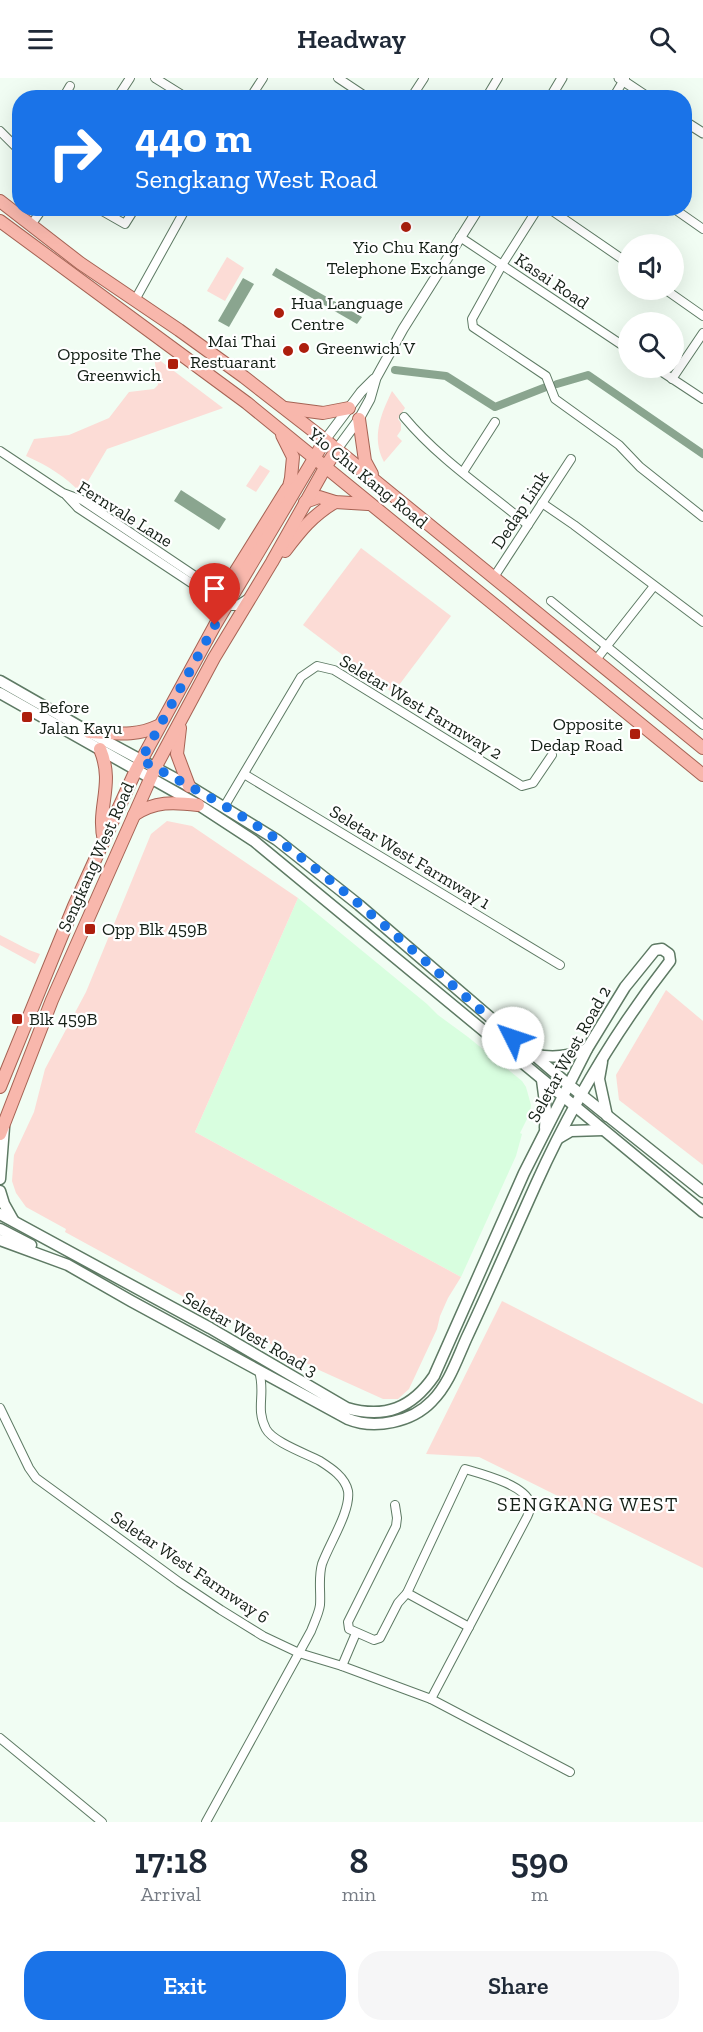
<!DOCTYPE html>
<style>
:root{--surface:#fff;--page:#f6f6f7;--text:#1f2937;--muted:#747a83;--accent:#1a73e8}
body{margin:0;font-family:"Zilla Slab",serif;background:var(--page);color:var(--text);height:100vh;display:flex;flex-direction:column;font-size:22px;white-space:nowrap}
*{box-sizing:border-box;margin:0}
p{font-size:20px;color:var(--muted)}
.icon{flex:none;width:33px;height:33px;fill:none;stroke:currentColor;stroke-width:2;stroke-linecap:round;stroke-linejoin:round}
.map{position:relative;height:1744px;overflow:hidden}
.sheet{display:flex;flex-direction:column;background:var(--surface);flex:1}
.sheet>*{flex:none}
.hud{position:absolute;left:12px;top:12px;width:680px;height:126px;border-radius:24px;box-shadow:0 6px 24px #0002;background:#1a73e8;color:#fff;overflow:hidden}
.controls{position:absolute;left:618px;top:156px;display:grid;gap:12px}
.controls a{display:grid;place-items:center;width:66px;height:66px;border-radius:50%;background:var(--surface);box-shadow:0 6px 24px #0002;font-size:30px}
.pin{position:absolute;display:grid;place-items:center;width:51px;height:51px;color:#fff;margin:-62px -26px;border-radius:50% 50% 50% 0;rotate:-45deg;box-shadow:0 0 6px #0007}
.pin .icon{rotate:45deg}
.me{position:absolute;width:66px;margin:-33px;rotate:311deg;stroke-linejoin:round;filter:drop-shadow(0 0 4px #0008)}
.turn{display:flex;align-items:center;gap:21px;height:126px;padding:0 24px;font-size:27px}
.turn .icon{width:78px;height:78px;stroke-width:2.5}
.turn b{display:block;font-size:42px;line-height:51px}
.eta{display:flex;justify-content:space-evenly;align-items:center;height:102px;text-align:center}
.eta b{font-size:36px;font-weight:600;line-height:42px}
.action{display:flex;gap:12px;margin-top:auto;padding:12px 24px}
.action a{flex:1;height:69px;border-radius:24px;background:var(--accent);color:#fff;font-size:24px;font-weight:600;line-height:69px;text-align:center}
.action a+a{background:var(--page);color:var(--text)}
header{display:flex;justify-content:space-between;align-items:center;height:78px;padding:0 24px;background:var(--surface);font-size:27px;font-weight:600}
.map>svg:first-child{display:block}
</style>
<header><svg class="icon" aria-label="menu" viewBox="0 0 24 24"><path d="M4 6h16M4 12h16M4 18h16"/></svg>Headway<svg class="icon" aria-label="search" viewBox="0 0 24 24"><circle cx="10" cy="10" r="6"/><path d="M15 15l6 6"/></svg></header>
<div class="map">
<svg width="703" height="1744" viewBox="0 0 703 1744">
<rect width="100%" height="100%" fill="#f1fdf3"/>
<!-- built -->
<path fill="#d8fedf" d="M 298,820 L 427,926 L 438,937 L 468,959 L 522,1003 L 526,1009 L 531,1027 L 530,1035 L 520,1055 L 522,1056 L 516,1078 L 461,1199 L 195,1054 Z"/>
<!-- green -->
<g fill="#fcdcd6">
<path d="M 227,179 L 244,190 L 225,223 L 207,213 Z"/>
<path d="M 154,278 L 223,330 L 107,371 L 81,415 C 65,398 48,388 26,378 L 34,361 L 69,357 L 109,340 L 129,314 L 154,311 L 158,307 Z"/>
<path d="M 392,313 L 405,330 L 398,341 L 401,345 L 401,352 L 397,358 L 402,363 L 384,384 C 371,359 381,336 392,313 Z"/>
<path d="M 260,387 L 270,393 L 256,414 L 246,408 Z"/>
<path d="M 361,470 L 451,538 L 393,615 L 303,547 Z"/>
<path d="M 167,743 L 192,748 L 298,820 L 195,1054 L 461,1199 L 448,1220 L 440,1238 L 437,1251 L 409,1311 L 398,1321 L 383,1321 L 319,1292 L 252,1256 L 240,1245 L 193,1224 L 65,1154 L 66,1151 L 26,1129 L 16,1115 L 12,1103 L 14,1077 L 34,1034 L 45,991 L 86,914 L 151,756 Z"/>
<path d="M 0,857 L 29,872 L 40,876 L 35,886 L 0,867 Z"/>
<path d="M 666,912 L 703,943 L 703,1087 L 619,1022 L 616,997 Z"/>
<path d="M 502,1223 L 703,1326 L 703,1490 L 479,1379 L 426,1376 Z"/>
</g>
<!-- water -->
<g fill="#8aa58f">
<path d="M 276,190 L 362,239 L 357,246 L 272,197 Z"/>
<path d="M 243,200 L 254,206 L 229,249 L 218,243 Z"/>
<path d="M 181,412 L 226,441 L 219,452 L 174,423 Z"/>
</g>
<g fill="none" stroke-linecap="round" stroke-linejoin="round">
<!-- canal -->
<g stroke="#8aa58f" stroke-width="8">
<path d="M 395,292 L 446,298 L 495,329 L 546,309"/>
<path d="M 557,306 L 588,297 L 703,376"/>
</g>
<!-- minor casing -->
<g stroke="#5e7a64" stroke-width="10">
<g id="minor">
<path d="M 155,0 L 187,20"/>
<path d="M 338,0 L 368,20"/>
<path d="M 63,20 L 70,8"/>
<path d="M 117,20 L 130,0"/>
<path d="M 250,20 L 263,0"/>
<path d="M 411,20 L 424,0"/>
<path d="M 486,20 L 498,0"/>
<path d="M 613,20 L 625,0"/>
<path d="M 0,53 L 20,73"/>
<path d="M 97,130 L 125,146 L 135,130"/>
<path d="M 538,130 L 502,187 L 472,241 L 473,249 L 546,298 L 555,321 L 619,367 L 640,389 L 703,439"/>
<path d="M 548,130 L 628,185"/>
<path d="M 673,130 L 703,151"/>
<path d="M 31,147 L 43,130"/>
<path d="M 460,159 L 628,271"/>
<path d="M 666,212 L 703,238"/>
<path d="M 135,222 L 186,130"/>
<path d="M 656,290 L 703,321"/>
<path d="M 672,301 L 703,255"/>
<path d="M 404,339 C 439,381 486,412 528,447"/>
<path d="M 0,373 L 63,415 L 82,422 L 201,502"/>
<path d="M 463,394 L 495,344"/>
<path d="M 66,417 L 78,430 L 226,528 L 236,528 L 247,521"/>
<path d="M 542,425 L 574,447 L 703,544"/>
<path d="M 494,499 L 571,381"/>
<path d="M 551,523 L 703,647"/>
<path d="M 595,583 L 654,508"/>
<path d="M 244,696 L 560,887"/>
<path d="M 224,729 L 301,599 L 317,588 L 334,592 L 522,708 L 533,705 L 552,677"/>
<path d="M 0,1330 L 29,1390 L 36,1400 L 179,1504 L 221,1532 L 263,1558 L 299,1575 L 342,1588 L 431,1621 L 570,1694"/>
<path d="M 395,1427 L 397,1440 L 396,1448 L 348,1544 L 349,1551 L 374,1562 L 380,1560 L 398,1525 L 407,1515 L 465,1391 C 482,1396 525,1407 530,1425 C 532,1430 529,1434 527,1439 L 431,1621"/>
<path d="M 407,1515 L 469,1549"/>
<path d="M 342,1588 L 356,1555"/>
<path d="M 0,1660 L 102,1744"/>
<path d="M 206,1744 L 311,1553 C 314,1545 319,1535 320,1527 C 321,1513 318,1500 322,1486 C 329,1466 351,1433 348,1413 C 345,1399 331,1390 320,1383 C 307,1376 273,1364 266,1351 C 255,1330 266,1316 259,1293"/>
</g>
</g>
<!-- tertiary casing -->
<g stroke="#5e7a64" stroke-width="11">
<g id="tertiary">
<path d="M 619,0 L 649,20"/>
<path d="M 550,20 L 562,0"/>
<path d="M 684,43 L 703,55"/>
<path d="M 325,362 L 361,314 L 374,301"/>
<path d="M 337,371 L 359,341 L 370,321 L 376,300 L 403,251 L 479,130"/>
</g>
</g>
<!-- secondary casing -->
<g stroke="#5e7a64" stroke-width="13">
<g id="secondary">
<path d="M 0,603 L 89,654 L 189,708 L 277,762 L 359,827 L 569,1007 L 703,1114"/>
<path d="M 0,615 L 202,729 L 254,763 L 703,1134"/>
<path d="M 534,976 C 553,981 568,978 587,971"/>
<path d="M 602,984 L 599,1001 L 607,1038"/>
<path d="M 542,1002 L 546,1032 L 545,1050"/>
<path d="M 559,1060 L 571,1053 L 603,1052"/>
<path d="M 0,1101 L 4,1049"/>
<path d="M 0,1113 L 4,1126 L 13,1142"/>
<path d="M 0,1136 L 210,1250 L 347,1330 C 385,1341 412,1330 434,1298 L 524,1095 L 587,971 L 625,909 L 655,872 L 662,871 L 669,876 L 670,883 C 616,952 572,1026 536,1106 C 513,1157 491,1208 467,1259 C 457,1281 449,1306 432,1323 C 412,1344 375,1352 348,1341 L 131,1223 L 68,1187 L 0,1162"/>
<path d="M 0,1151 L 31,1167"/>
</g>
</g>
<!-- primary casing -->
<g stroke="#a66354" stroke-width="14">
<g id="primary">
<path d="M 0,123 L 80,185 L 179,252 L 244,299 L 325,362 L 703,670"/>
<path d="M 0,143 L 247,325 L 703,697"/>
<path d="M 285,330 L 323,335 L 349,330"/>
<path d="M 359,341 L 365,383 L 372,396"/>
<path d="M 282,357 L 293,379 L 291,400 L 287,417"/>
<path d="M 305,424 L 319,419 L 335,424 L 368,426"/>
<path d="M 285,473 C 301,452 312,438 335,424"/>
<path d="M 201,502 L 224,504 L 231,501 L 287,411"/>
<path d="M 180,650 L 177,676 L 189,708"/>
<path d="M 89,654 C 115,655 135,659 158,648"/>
<path d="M 100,671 C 115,707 96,729 104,763"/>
<path d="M 134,737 C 155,723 173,724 198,727"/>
<path d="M 0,1009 L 74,828 L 136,692 L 215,547 L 325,362"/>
<path d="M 0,1056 L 52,922 L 155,690 L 214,580 L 272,484 L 326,388 L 337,371"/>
</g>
</g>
<!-- minor -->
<use href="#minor" stroke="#fff" stroke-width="8"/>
<!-- tertiary -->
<use href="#tertiary" stroke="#fff" stroke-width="9"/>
<!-- secondary -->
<use href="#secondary" stroke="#fff" stroke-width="10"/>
<!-- primary -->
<use href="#primary" stroke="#f8b7ac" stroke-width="12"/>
</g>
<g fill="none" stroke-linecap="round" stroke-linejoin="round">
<!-- route -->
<path stroke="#1a73e8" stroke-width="10" stroke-dasharray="0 18" d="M 215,547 L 141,682 C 187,707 236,732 279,763 C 361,823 436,894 513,960"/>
</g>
<!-- markers -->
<g fill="#ad1e0d" stroke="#fff" stroke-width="2">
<circle cx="406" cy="149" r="6"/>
<circle cx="279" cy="235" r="6"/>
<circle cx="304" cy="270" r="6"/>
<circle cx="288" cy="273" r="6"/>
<rect x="167" y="280" width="12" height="12" rx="3"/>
<rect x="21" y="633" width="12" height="12" rx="3"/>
<rect x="629" y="650" width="12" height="12" rx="3"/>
<rect x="84" y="845" width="12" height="12" rx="3"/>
<rect x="11" y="935" width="12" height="12" rx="3"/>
</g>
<g text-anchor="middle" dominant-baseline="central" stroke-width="4.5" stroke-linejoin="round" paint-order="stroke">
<!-- poi labels -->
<g font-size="18" fill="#152017" stroke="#fff" text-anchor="start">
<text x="406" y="169" text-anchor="middle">Yio Chu Kang<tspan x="406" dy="21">Telephone Exchange</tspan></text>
<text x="291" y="225">Hua Language<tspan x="291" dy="21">Centre</tspan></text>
<text x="276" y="263" text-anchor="end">Mai Thai<tspan x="276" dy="21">Restuarant</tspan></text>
<text x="316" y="270">Greenwich V</text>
<text x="161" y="276" text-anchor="end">Opposite The<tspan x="161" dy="21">Greenwich</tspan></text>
<text x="39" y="629">Before<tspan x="39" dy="21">Jalan Kayu</tspan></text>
<text x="623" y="646" text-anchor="end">Opposite<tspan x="623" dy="21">Dedap Road</tspan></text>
<text x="102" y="851">Opp Blk 459B</text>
<text x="29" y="941">Blk 459B</text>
</g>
<!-- street labels -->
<g font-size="18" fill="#152017" stroke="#fff">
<text transform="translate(552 203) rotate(34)">Kasai Road</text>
<text transform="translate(368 400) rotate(39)">Yio Chu Kang Road</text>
<text transform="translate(520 432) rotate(-57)">Dedap Link</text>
<text transform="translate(125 436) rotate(32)">Fernvale Lane</text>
<text transform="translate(421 629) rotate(31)">Seletar West Farmway 2</text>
<text transform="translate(96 779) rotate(-66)">Sengkang West Road</text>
<text transform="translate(410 779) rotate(31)">Seletar West Farmway 1</text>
<text transform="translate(569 976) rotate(-61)">Seletar West Road 2</text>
<text transform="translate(250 1256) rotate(30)">Seletar West Road 3</text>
<text transform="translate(190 1489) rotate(34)">Seletar West Farmway 6</text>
</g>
<!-- neighbourhood labels -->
<g font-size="20" letter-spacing="1.5" fill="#152017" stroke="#fff">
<text x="588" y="1426">SENGKANG WEST</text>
</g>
</g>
</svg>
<div class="controls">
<a><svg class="icon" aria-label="sound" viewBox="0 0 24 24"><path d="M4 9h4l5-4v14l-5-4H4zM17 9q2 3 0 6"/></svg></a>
<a><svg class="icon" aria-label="search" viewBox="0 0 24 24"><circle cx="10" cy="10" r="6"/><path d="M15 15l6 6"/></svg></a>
</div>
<div class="pin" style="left:215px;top:547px;background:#d93025"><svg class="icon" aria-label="arrive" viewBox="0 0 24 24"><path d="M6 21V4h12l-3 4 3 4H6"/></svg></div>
<svg class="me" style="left:513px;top:960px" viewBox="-20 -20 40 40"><circle r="19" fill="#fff"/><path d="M0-13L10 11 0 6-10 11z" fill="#1a73e8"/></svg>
<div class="hud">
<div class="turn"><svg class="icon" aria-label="right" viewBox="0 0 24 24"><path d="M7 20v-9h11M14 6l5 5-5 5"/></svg><div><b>440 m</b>Sengkang West Road</div></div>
</div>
</div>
<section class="sheet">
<div class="eta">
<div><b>17:18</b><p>Arrival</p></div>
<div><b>8</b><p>min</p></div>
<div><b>590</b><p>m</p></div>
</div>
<div class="action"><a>Exit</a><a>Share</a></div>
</section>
